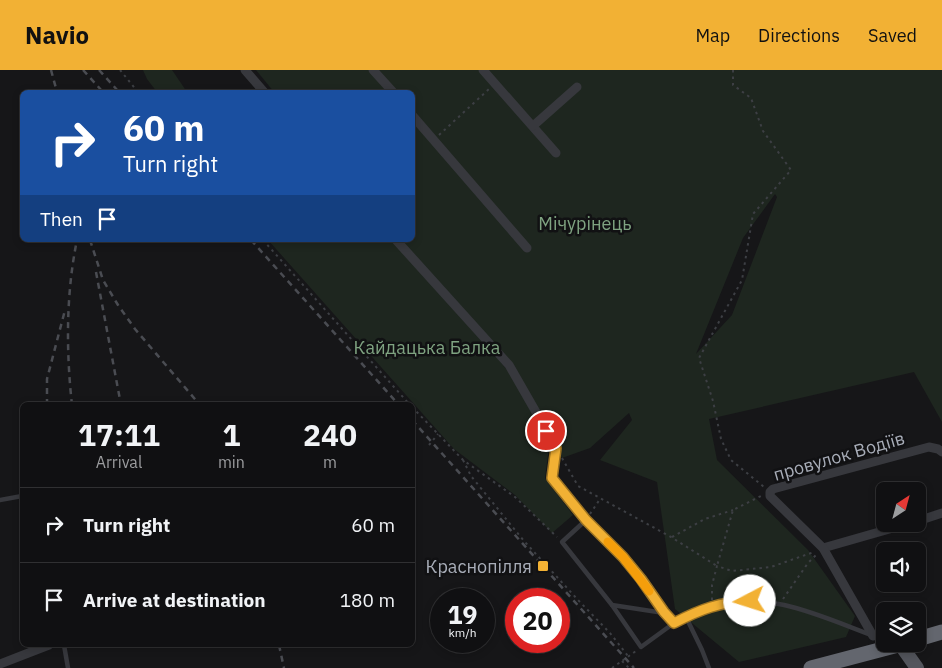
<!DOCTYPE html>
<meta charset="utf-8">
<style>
:root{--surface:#101012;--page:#19191b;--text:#f1f3f6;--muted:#9c9d9f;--line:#303032;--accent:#f2b134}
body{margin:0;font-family:"IBM Plex Sans",sans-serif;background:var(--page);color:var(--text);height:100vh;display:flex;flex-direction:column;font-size:19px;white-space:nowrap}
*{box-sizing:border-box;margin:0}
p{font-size:16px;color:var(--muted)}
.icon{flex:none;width:28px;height:28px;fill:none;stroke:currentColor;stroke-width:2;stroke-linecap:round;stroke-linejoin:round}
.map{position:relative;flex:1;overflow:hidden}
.panel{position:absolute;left:20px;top:332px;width:395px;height:245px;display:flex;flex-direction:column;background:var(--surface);border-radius:8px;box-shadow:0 2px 8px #0003,0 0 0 1px var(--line)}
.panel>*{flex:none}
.top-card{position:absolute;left:20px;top:20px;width:395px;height:152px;border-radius:8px;box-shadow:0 2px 8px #0003,0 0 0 1px var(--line);background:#1a4fa0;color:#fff;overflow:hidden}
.needle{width:32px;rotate:36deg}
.fabs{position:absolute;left:876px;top:412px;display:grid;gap:10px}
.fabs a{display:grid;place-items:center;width:50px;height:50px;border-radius:8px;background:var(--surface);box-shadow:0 2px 8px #0003,0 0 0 1px var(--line);font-size:25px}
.speed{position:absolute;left:430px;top:518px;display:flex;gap:10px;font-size:25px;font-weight:700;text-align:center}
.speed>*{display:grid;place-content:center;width:65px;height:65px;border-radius:50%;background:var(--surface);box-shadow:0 2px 8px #0003,0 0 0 1px var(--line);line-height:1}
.speed small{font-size:12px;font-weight:400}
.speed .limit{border:8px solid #d22;background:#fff;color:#111}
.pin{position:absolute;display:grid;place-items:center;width:42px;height:42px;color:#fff;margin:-21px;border:2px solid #fff;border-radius:50%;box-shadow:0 1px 5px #0007}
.me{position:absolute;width:55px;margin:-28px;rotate:265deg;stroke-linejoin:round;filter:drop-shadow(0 0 4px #0008)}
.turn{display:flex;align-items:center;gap:18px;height:105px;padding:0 20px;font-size:22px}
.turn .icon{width:65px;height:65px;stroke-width:2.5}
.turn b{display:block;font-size:35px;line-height:42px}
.then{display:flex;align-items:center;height:48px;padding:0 20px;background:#0003;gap:10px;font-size:19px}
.eta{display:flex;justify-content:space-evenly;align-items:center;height:85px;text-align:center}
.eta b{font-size:30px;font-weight:800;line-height:35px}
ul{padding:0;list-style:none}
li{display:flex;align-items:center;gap:15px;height:75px;padding:0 20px;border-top:1px solid var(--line)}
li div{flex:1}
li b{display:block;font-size:19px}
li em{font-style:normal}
header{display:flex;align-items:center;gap:30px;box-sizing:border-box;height:70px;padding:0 25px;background:var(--accent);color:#111}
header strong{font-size:24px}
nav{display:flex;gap:28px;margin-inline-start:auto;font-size:18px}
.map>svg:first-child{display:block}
</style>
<header>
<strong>Navio</strong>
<nav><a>Map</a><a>Directions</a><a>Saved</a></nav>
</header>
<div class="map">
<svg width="942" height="598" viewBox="0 0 942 598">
<rect width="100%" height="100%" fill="#161618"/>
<!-- green -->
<g fill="#1e261f" fill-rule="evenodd">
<path d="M 143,0 L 172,0 L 187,22 L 157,22 L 147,9 Z"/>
<path d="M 256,0 L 942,0 L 942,352 L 914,302 L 709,349 L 717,390 L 808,480 L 855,546 L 846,567 L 739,592 L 675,539 L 657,412 L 600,390 L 632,350 L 629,343 L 590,378 L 562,388 L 550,369 L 545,408 L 573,445 L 552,463 L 515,425 L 454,379 L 268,170 L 394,170 L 460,242 L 516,311 L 510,297 L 397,170 L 412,170 L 412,22 L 274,22 ZM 775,124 L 777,127 L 732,245 L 696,284 L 743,168 Z"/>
</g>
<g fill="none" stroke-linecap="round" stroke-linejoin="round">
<!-- path -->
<g stroke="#3d3f44" stroke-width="2" stroke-dasharray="2.5 4" stroke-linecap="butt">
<path d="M 120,0 L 138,22"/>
<path d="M 733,0 L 733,15 L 751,28 L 763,61 L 791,100 L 753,144 L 742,210 L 699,288 L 713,331 L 721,369 L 731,390 L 764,417"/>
<path d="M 439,65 L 489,19"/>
<path d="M 263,170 L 410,335"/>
<path d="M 412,337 L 463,390 L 515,427 L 557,467"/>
<path d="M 429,375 L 438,364"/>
<path d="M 562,388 L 578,416 L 671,467 L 717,496 L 733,440 L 761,426"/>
<path d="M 463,390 L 471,406 L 524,471 L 579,531 L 610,563 L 628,586"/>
<path d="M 590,444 L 600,429"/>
<path d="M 672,467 L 705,449 L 733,440"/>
<path d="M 783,529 L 808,493 L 818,483"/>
<path d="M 712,530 L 712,515 L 717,496 L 732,501 L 771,497 L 814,482"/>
<path d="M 622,591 L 629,598"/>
<path d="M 612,598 L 636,581"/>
</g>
<!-- lane -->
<g stroke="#37383d" stroke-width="4.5">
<path d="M 556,377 L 552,409 L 586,450 L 623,487 L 641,509 L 664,543 L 674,553 C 688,546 701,539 716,535 C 773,519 832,552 885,570"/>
<path d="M 0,430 L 22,426"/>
<path d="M 586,450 L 562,472 L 612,535 L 641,577 L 674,553"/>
<path d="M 612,535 L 664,543"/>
<path d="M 686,547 L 702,580 L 709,598"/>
<path d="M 64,575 L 68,598"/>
</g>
<!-- street -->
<g stroke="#37383d" stroke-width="9">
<path d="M 245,0 L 264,22"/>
<path d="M 373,0 L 393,22"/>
<path d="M 483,0 L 556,83"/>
<path d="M 412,45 L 527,178"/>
<path d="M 533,56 L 577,17"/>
<path d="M 396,170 L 509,295 L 556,377"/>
<path d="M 918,451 L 942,443"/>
<path d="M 823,478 L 907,454"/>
<path d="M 873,566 L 823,478 L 770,426 L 770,422 L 773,419 L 929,377 L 938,379 L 942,382"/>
<path d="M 0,594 L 49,575"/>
</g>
<!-- primary -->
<path stroke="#53555c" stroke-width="14" d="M 900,574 L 917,598"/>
<!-- highway -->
<g stroke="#63666e" stroke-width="15">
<path d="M 918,569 L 942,562"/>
<path d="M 811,598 L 902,574"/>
</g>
<!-- rail -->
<g stroke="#4a4c52" stroke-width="2.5" stroke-dasharray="6 5" stroke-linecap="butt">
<path d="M 51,0 L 57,22"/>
<path d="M 83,0 L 103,22"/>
<path d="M 99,0 L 119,22"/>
<path d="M 90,170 L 103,210 L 118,235 L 135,259 L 200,335"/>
<path d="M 251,170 L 399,335"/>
<path d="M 96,202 L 121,335"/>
<path d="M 47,335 L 47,309 L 65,240"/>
<path d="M 72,335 C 66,281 66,223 77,170"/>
<path d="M 412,350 L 634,598"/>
<path d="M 279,575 L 284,598"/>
</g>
</g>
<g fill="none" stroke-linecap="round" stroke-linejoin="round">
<!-- route casing -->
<g stroke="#9d7322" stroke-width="12">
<path id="route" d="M 546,361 L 556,378 L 552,408 L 586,450 L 623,487 L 641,509 L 664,542 L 674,553 C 701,539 720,532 750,531"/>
</g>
<!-- route -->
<use href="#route" stroke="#f2b134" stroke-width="9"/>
<!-- slow -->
<path stroke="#f59e0b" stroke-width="9" d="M 608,472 L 623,487 L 649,521"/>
</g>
<!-- markers -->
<rect fill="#f2b134" stroke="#111113" stroke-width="2" x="537" y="490" width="12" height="12" rx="2.5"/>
<g text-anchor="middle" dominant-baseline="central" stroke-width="5" stroke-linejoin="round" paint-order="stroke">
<!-- park labels -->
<g font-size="18" fill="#7fa381" stroke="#111113">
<text x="585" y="153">Мічурінець</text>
<text x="427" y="277">Кайдацька Балка</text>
</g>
<!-- street labels -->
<g font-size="18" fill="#a8adb8" stroke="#111113">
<text transform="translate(839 386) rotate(-16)">провулок Водіїв</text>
</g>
<!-- poi labels -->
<g font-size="18" fill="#a8adb8" stroke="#111113" text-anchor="end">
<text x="532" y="496">Краснопілля</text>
</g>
</g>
</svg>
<div class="fabs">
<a><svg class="needle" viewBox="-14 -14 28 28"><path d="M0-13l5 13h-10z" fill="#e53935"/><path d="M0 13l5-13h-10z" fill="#9c9d9f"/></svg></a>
<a><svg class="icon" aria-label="sound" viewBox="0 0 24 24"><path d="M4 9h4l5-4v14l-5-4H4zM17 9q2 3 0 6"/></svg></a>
<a><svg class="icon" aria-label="layers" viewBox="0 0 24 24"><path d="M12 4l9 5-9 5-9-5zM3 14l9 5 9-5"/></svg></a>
</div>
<div class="speed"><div>19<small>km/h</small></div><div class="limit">20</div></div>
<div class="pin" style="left:546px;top:361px;background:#d93025"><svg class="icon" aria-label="arrive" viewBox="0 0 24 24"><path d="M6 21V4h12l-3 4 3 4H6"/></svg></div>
<svg class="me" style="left:750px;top:531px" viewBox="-20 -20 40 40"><circle r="19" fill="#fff"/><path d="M0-13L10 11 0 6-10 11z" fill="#f2b134"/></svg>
<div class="top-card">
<div class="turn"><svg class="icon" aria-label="right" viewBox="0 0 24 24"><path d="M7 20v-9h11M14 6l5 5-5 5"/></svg><div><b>60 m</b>Turn right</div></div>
<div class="then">Then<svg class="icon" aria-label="arrive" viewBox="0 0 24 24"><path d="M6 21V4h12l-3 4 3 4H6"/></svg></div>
</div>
<section class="panel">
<div class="eta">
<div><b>17:11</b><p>Arrival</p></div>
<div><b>1</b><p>min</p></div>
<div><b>240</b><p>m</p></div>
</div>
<ul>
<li><svg class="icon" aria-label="right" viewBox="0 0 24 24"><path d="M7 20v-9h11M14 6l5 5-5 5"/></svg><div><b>Turn right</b></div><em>60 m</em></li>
<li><svg class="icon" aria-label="arrive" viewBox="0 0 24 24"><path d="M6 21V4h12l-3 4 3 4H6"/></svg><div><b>Arrive at destination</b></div><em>180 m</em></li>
</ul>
</section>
</div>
